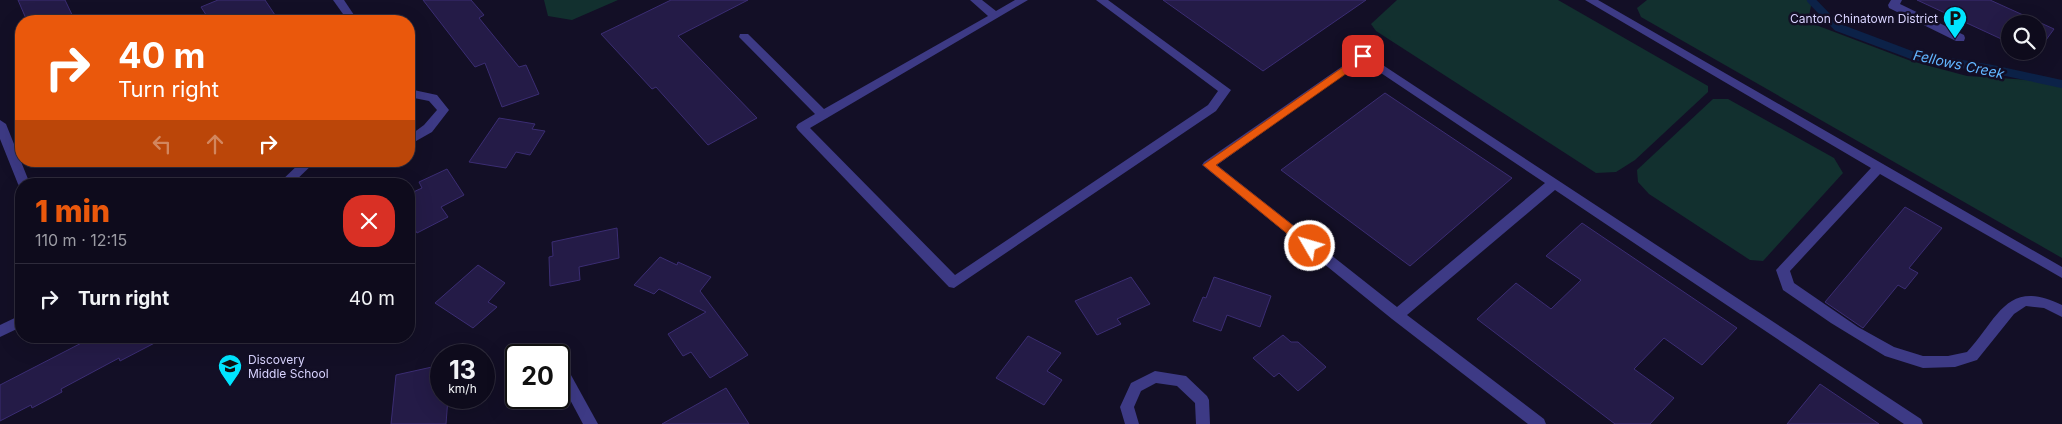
<!DOCTYPE html>
<meta charset="utf-8">
<style>
:root{--surface:#0e0b1c;--page:#1c1929;--text:#f1f3f6;--muted:#9b9ba3;--line:#2e2b3b;--accent:#ea580c}
body{margin:0;font-family:Inter,sans-serif;background:var(--page);color:var(--text);height:100vh;display:flex;flex-direction:column;font-size:19px;white-space:nowrap}
*{box-sizing:border-box;margin:0}
p{font-size:16px;color:var(--muted)}
.icon{flex:none;width:28px;height:28px;fill:none;stroke:currentColor;stroke-width:2;stroke-linecap:round;stroke-linejoin:round}
.map{position:relative;flex:1;overflow:hidden}
.panel{position:absolute;left:15px;top:178px;width:400px;height:165px;display:flex;flex-direction:column;background:var(--surface);border-radius:20px;box-shadow:0 5px 20px #0002,0 0 0 1px var(--line)}
.panel>*{flex:none}
.guide{position:absolute;left:15px;top:15px;width:400px;height:152px;border-radius:20px;box-shadow:0 5px 20px #0002,0 0 0 1px var(--line);background:#ea580c;color:#fff;overflow:hidden}
.tools{position:absolute;left:2001px;top:15px;display:grid;gap:10px}
.tools a{display:grid;place-items:center;width:45px;height:45px;border-radius:50%;background:var(--surface);box-shadow:0 5px 20px #0002,0 0 0 1px var(--line);font-size:25px}
.speed{position:absolute;left:430px;top:344px;display:flex;gap:10px;font-size:25px;font-weight:700;text-align:center}
.speed>*{display:grid;place-content:center;width:65px;height:65px;border-radius:50%;background:var(--surface);box-shadow:0 5px 20px #0002,0 0 0 1px var(--line);line-height:1}
.speed small{font-size:12px;font-weight:400}
.speed .limit{border:2px solid #111;border-radius:8px;background:#fff;color:#111}
.pin{position:absolute;display:grid;place-items:center;width:42px;height:42px;color:#fff;margin:-21px;border-radius:10px;box-shadow:0 2px 8px #0006}
.me{position:absolute;width:55px;margin:-28px;rotate:308deg;stroke-linejoin:round;filter:drop-shadow(0 0 4px #0008)}
.turn{display:flex;align-items:center;gap:18px;height:105px;padding:0 20px;font-size:22px}
.turn .icon{width:65px;height:65px;stroke-width:2.5}
.turn b{display:block;font-size:35px;line-height:42px}
.lanes{display:flex;align-items:center;height:48px;padding:0 20px;background:#0003;justify-content:center;gap:25px;direction:ltr}
.lanes .off{opacity:.35}
.round{display:grid;place-items:center;flex:none;width:52px;height:52px;border-radius:20px;background:var(--page)}
.overview{display:flex;align-items:center;justify-content:space-between;height:85px;padding:0 20px}
h1{font-size:30px;font-weight:800;line-height:38px;color:var(--accent)}
ul{padding:0;list-style:none}
li{display:flex;align-items:center;gap:15px;height:70px;padding:0 20px;border-top:1px solid var(--line)}
li div{flex:1}
li b{display:block;font-size:19px}
li em{font-style:normal}
.map>svg:first-child{display:block}
</style>
<div class="map">
<svg width="2062" height="424" viewBox="0 0 2062 424">
<rect width="100%" height="100%" fill="#130f26"/>
<!-- green -->
<g fill="#12302f">
<path d="M 544,0 L 618,0 L 572,20 L 548,16 Z"/>
<path d="M 1397,0 L 1558,0 L 1708,86 L 1708,92 L 1635,160 L 1616,172 L 1596,173 L 1376,31 L 1371,24 Z"/>
<path d="M 1647,0 L 1812,0 L 1808,22 L 1911,61 L 1967,76 L 2062,82 L 2062,258 L 1641,17 L 1637,8 Z"/>
<path d="M 1713,99 L 1728,99 L 1834,158 L 1843,173 L 1763,261 L 1750,260 L 1649,194 L 1638,182 L 1637,170 Z"/>
</g>
<g fill="none" stroke-linecap="round" stroke-linejoin="round">
<!-- stream -->
<path stroke="#0c2248" stroke-width="8" d="M 1811,0 L 1837,27 L 1914,56 L 1992,69 L 2062,84"/>
</g>
<!-- building -->
<g fill="#241b47" stroke="#3b2d73">
<path d="M 18,0 L 65,0 L 75,21 L 27,21 Z"/>
<path d="M 218,0 L 265,0 L 279,21 L 210,21 L 201,7 Z"/>
<path d="M 423,0 L 471,0 L 484,15 L 479,18 L 519,67 L 526,65 L 539,94 L 502,107 L 485,63 L 475,67 Z"/>
<path d="M 671,0 L 748,0 L 678,36 L 757,118 L 708,145 L 656,87 L 652,89 L 601,34 Z"/>
<path d="M 1163,0 L 1366,0 L 1263,71 Z"/>
<path d="M 1917,0 L 1990,0 L 2054,29 L 2035,55 L 2028,51 L 2038,51 L 2038,24 L 2010,24 L 2010,43 Z"/>
<path d="M 1385,93 L 1512,178 L 1410,266 L 1281,170 Z"/>
<path d="M 499,118 L 535,124 L 532,129 L 545,131 L 530,155 L 516,152 L 506,168 L 469,162 Z"/>
<path d="M 447,169 L 464,195 L 441,207 L 448,217 L 417,233 L 409,219 L 409,194 L 422,188 L 419,182 Z"/>
<path d="M 1905,207 L 1942,228 L 1909,268 L 1918,273 L 1905,289 L 1898,285 L 1863,328 L 1825,302 Z"/>
<path d="M 1582,223 L 1737,328 L 1702,365 L 1664,338 L 1634,369 L 1674,398 L 1650,424 L 1615,424 L 1477,319 L 1516,283 L 1551,309 L 1581,280 L 1546,256 Z"/>
<path d="M 617,228 L 619,258 L 579,267 L 580,280 L 550,286 L 549,257 L 553,256 L 552,242 Z"/>
<path d="M 660,257 L 677,265 L 678,262 L 711,277 L 700,291 L 748,355 L 710,378 L 691,352 L 683,356 L 668,334 L 706,312 L 659,289 L 654,294 L 634,285 Z"/>
<path d="M 478,265 L 505,283 L 488,302 L 497,307 L 473,328 L 435,303 Z"/>
<path d="M 1131,277 L 1150,304 L 1117,319 L 1121,324 L 1097,335 L 1075,301 Z"/>
<path d="M 1214,277 L 1271,296 L 1260,327 L 1227,315 L 1221,331 L 1193,321 L 1203,297 L 1206,298 Z"/>
<path d="M 1283,335 L 1291,342 L 1298,342 L 1326,367 L 1298,391 L 1279,373 L 1274,377 L 1253,358 Z"/>
<path d="M 95,336 L 168,336 L 120,361 L 119,358 L 61,389 L 62,392 L 32,408 L 31,405 L 0,421 L 0,385 Z"/>
<path d="M 1028,336 L 1061,353 L 1047,371 L 1062,380 L 1044,405 L 996,378 Z"/>
<path d="M 441,365 L 441,400 L 448,398 L 446,424 L 391,424 L 396,375 Z"/>
<path d="M 1820,384 L 1879,424 L 1787,424 Z"/>
<path d="M 726,388 L 749,424 L 662,424 Z"/>
</g>
<g fill="none" stroke-linecap="round" stroke-linejoin="round">
<!-- lane -->
<g fill="#3d3a85" fill-rule="evenodd">
<path d="M 970,0 L 982,0 L 996,11 L 1015,0 L 1028,0 L 810,128 L 955,275 L 1208,105 L 1218,91 L 1096,0 L 1108,0 L 1231,90 L 1216,111 L 954,288 L 949,287 L 798,130 L 796,127 L 798,124 L 815,114 L 739,37 L 740,34 L 748,34 L 824,109 L 988,16 Z"/>
<path d="M 1585,0 L 1598,0 L 2062,267 L 2062,278 L 1880,174 L 1790,271 L 1794,283 L 1858,327 L 1894,347 L 1923,356 L 1948,356 L 1967,352 C 1999,317 2007,278 2062,305 L 2062,317 L 2044,308 L 2026,306 L 2014,314 L 1977,360 L 1955,367 L 1923,368 L 1885,356 L 1831,323 L 1783,290 L 1776,270 L 1871,168 Z"/>
<path d="M 1891,0 L 1902,0 L 1900,4 L 1964,35 L 1965,38 L 1964,41 L 1956,41 L 1889,8 L 1888,5 Z"/>
<path d="M 1363,52 L 1921,419 L 1923,424 L 1904,424 L 1555,190 L 1407,315 L 1544,419 L 1546,424 L 1528,424 L 1392,319 L 1202,165 L 1204,162 ZM 1363,61 L 1545,183 L 1397,307 L 1217,165 Z"/>
</g>
<!-- street -->
<g fill="#3d3a85" fill-rule="evenodd">
<path d="M 333,0 L 344,0 L 358,21 L 348,21 Z"/>
<path d="M 409,89 L 437,95 L 449,110 L 432,132 L 409,145 L 409,136 L 424,125 L 437,110 L 429,101 L 409,97 Z"/>
<path d="M 0,120 L 6,124 L 30,184 L 21,184 L 21,188 L 18,184 L 0,139 Z"/>
<path d="M 302,161 L 316,161 L 292,184 L 278,184 Z"/>
<path d="M 21,315 L 21,327 L 0,337 L 0,325 Z"/>
<path d="M 561,364 L 566,366 L 598,424 L 583,424 L 559,379 L 559,365 Z"/>
<path d="M 1155,371 L 1186,376 L 1207,396 L 1209,400 L 1210,424 L 1196,424 L 1195,403 L 1177,386 L 1156,383 L 1141,391 L 1134,407 L 1139,424 L 1125,424 L 1120,407 L 1131,383 Z"/>
</g>
</g>
<!-- route -->
<path fill="#ea580c" stroke="#983908" d="M 1363,53 L 1367,54 L 1367,59 L 1216,165 L 1314,242 L 1316,246 L 1314,249 L 1306,249 L 1203,165 Z"/>
<!-- icons -->
<defs>
<g id="parking-pin" transform="scale(1.25)"><path d="M0 17L-7.5 6A9.5 9.5 0 1 1 7.5 6Z" fill="#00e5ff" stroke="#130f26"/><path d="M-3.5-5.5H1a3.5 3.5 0 0 1 0 7H-1V5.5H-3.5ZM-1-3.4V-.6H.8a1.4 1.4 0 0 0 0-2.8Z" fill="#111"/></g>
<g id="school-pin" transform="scale(1.25)"><path d="M0 17L-7.5 6A9.5 9.5 0 1 1 7.5 6Z" fill="#00e5ff" stroke="#130f26"/><path d="M0-5L7-2L0 1L-7-2ZM-4 1L0 2.5L4 1V4Q0 6-4 4Z" fill="#111"/></g>
</defs>
<g fill-rule="evenodd">
<use href="#parking-pin" x="1955" y="18"/>
<use href="#school-pin" x="230" y="366"/>
</g>
<g text-anchor="middle" dominant-baseline="central" stroke-width="5" stroke-linejoin="round" paint-order="stroke">
<!-- poi labels -->
<g font-size="12" fill="#d9d4ff" stroke="#130f26" text-anchor="end">
<text x="1938" y="18">Canton Chinatown District</text>
<text x="248" y="359" text-anchor="start">Discovery<tspan x="248" dy="14">Middle School</tspan></text>
</g>
<!-- water labels -->
<g font-size="14" font-style="italic" fill="#62b6ff" stroke="#130f26">
<text transform="translate(1959 64) rotate(12)">Fellows Creek</text>
</g>
</g>
</svg>
<div class="tools">
<a><svg class="icon" aria-label="search" viewBox="0 0 24 24"><circle cx="10" cy="10" r="6"/><path d="M15 15l6 6"/></svg></a>
</div>
<div class="speed"><div>13<small>km/h</small></div><div class="limit">20</div></div>
<div class="pin" style="left:1363px;top:56px;background:#d93025"><svg class="icon" aria-label="arrive" viewBox="0 0 24 24"><path d="M6 21V4h12l-3 4 3 4H6"/></svg></div>
<svg class="me" style="left:1310px;top:246px" viewBox="-20 -20 40 40"><circle r="17" fill="#ea580c" stroke="#fff" stroke-width="3"/><path d="M0-11L8 9 0 5-8 9z" fill="#fff"/></svg>
<div class="guide">
<div class="turn"><svg class="icon" aria-label="right" viewBox="0 0 24 24"><path d="M7 20v-9h11M14 6l5 5-5 5"/></svg><div><b>40 m</b>Turn right</div></div>
<div class="lanes"><svg class="icon off" aria-label="left" viewBox="0 0 24 24"><path d="M17 20v-9H6M10 6l-5 5 5 5"/></svg><svg class="icon off" aria-label="ahead" viewBox="0 0 24 24"><path d="M12 20V5M6 11l6-6 6 6"/></svg><svg class="icon" aria-label="right" viewBox="0 0 24 24"><path d="M7 20v-9h11M14 6l5 5-5 5"/></svg></div>
</div>
<section class="panel">
<div class="overview"><div><h1>1 min</h1><p>110 m · 12:15</p></div><a class="round" style="background:#d93025;color:#fff"><svg class="icon" aria-label="close" viewBox="0 0 24 24"><path d="M6 6l12 12M18 6L6 18"/></svg></a></div>
<ul>
<li><svg class="icon" aria-label="right" viewBox="0 0 24 24"><path d="M7 20v-9h11M14 6l5 5-5 5"/></svg><div><b>Turn right</b></div><em>40 m</em></li>
</ul>
</section>
</div>
